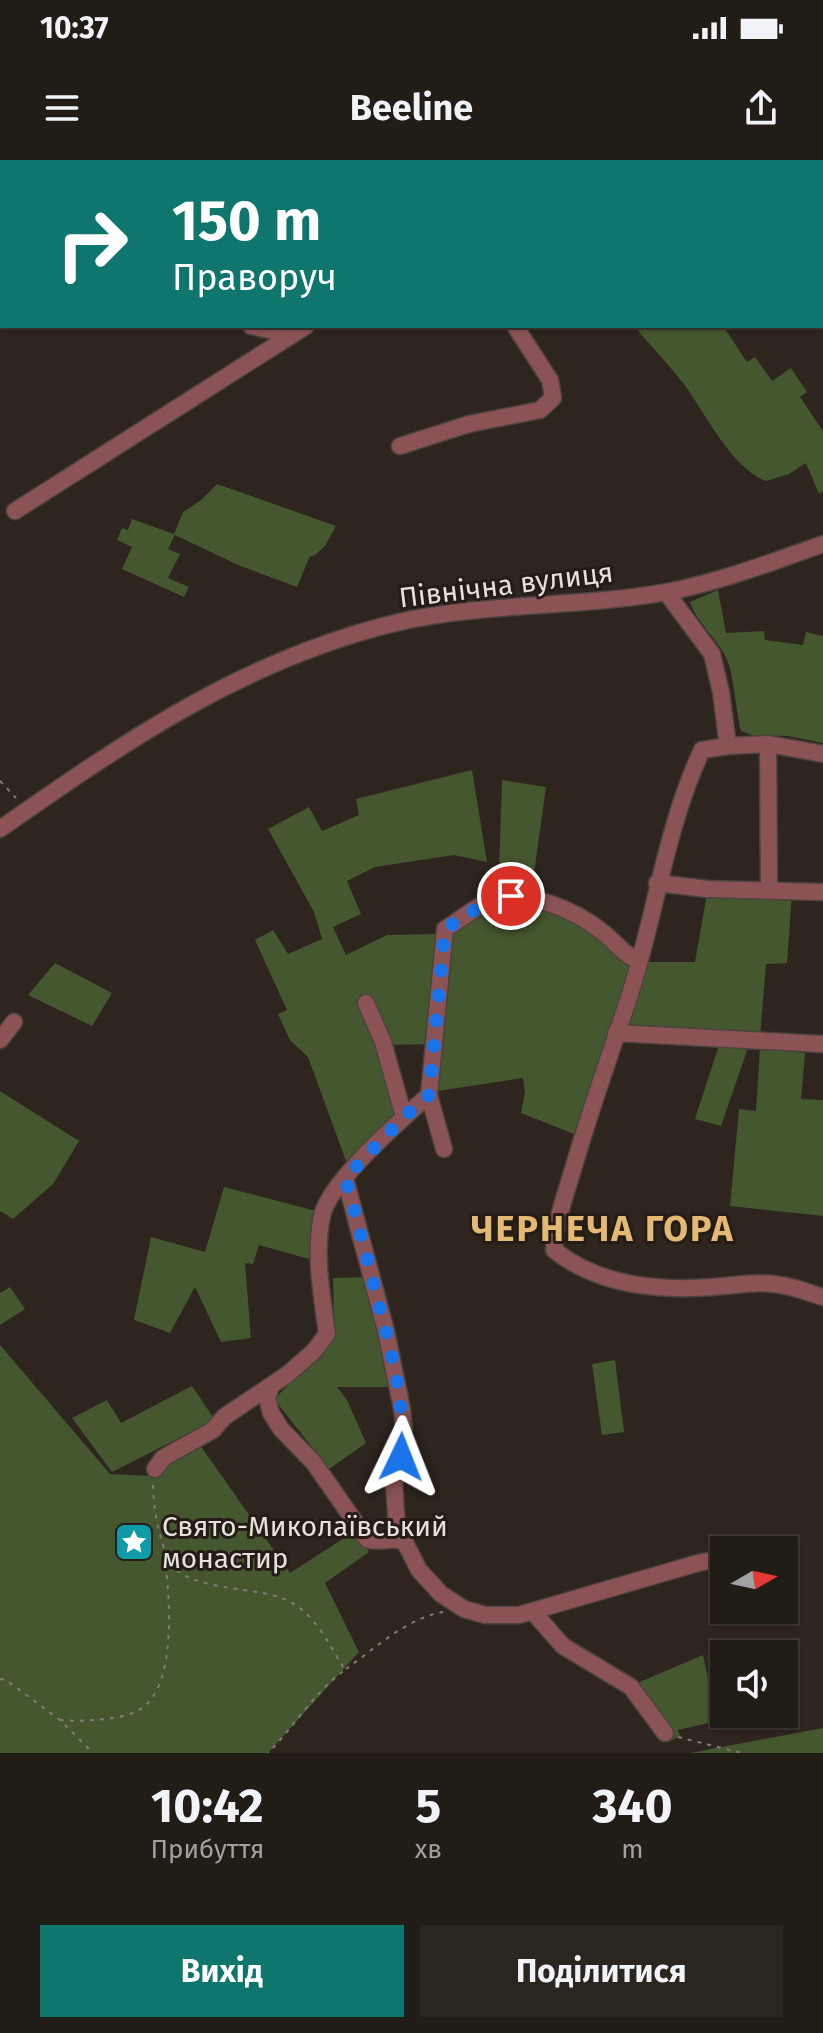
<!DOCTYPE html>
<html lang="uk">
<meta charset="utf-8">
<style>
:root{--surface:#221c16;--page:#2a251f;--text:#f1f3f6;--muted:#a2a1a1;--line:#3f3a35;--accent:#0f766e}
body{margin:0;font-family:"Fira Sans",sans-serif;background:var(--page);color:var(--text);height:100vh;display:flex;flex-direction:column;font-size:30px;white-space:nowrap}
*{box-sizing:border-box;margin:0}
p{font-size:26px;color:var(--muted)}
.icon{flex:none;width:44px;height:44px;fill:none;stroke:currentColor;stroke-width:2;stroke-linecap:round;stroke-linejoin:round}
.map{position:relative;height:1593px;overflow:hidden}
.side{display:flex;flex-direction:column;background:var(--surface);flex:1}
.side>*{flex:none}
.banner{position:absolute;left:0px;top:0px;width:824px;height:168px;box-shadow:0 2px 6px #0004,0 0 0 2px var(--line);background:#0f766e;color:#fff;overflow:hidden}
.needle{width:52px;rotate:81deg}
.buttons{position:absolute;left:710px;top:1376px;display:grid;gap:16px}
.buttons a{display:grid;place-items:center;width:88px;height:88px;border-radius:0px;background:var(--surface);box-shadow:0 2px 6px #0004,0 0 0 2px var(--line);font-size:40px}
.pin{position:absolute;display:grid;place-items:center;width:68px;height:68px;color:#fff;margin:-34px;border:4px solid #fff;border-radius:50%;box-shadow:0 2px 8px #0007}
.me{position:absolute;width:88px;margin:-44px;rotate:2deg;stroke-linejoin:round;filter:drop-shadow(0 0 6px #0008)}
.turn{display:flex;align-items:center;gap:28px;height:168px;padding:0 40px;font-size:36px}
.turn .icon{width:104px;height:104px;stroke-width:2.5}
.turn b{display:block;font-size:56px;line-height:68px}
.eta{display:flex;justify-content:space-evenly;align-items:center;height:136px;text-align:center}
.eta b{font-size:48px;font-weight:700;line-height:56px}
.primary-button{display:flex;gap:16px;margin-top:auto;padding:16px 40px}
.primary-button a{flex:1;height:92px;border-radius:0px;background:var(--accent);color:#fff;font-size:32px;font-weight:700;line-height:92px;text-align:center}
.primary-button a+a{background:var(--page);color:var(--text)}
.status{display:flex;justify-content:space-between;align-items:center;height:56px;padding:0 40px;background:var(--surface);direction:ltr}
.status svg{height:22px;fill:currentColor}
header{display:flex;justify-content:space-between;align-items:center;height:104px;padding:0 40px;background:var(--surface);font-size:36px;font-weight:700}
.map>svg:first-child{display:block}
</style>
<div class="status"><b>10:37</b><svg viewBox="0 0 49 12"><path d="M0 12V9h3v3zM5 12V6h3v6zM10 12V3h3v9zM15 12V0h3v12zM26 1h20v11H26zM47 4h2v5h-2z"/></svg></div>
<header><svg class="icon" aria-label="menu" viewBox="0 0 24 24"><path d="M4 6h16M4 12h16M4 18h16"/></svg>Beeline<svg class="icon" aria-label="share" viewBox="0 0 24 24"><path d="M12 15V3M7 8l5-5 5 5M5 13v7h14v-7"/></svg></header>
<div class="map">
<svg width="823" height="1593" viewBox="0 0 823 1593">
<rect width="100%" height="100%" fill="#2d251e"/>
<!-- green -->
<g fill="#44572e">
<path d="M 646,166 L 723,166 L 747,202 L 755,197 L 772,221 L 791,208 L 807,232 L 800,237 L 823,271 L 823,331 L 819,334 L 806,303 L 789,314 L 766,321 C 731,308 705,252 683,223 C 669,205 653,188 638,171 Z"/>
<path d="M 217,324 L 336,366 L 325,386 L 314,396 L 310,396 L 297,427 L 238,405 L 175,375 L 168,389 L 180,394 L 168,418 L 189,427 L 184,437 L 122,409 L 132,387 L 117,380 L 122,368 L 128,370 L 132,359 L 174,374 L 183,352 L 201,340 Z"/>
<path d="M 718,430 L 726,473 L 764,471 L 765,480 L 803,485 L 806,472 L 823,476 L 823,583 L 788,576 L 752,575 L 741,571 C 736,551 734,520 728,502 C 719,479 697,464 690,442 Z"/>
<path d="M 472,610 L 487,702 L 454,695 L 375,707 L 347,721 L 361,754 L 333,767 L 346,795 L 387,775 L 440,774 L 429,884 L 388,885 L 399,954 L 351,1005 L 346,1001 L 308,897 L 290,880 L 278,854 L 287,850 L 255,780 L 273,770 L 288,794 L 322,779 L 314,752 L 268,669 L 309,647 L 322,671 L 359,655 L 356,639 Z"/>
<path d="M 502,620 L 546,627 L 532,728 L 499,711 Z"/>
<path d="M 707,734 L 792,734 L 787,803 L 766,804 L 760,876 L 627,866 L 647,802 L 695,802 Z"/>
<path d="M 525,742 L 587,766 L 631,807 L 579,976 L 521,953 L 525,932 L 523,918 L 438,931 L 452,772 L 488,746 Z"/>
<path d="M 55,803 L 112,833 L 92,866 L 28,835 Z"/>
<path d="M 720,882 L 749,885 L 721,966 L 695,959 Z"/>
<path d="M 760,888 L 805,893 L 801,939 L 823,940 L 823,1056 L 730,1046 L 739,949 L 756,951 Z"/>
<path d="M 0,931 L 79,981 L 53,1024 L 13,1059 L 0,1051 Z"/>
<path d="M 224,1027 L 316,1051 L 309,1099 L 259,1085 L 253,1104 L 245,1103 L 251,1178 L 221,1182 L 195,1127 L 170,1173 L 134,1160 L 151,1077 L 205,1092 Z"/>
<path d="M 368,1117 L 391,1224 L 388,1227 L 337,1227 L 347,1240 L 366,1283 L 329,1309 L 274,1239 L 315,1199 L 334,1175 L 333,1118 Z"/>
<path d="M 10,1127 L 25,1149 L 0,1165 L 0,1133 Z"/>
<path d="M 0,1185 L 110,1314 L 153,1316 L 155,1309 L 200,1285 L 290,1413 L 355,1371 L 369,1392 L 325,1423 L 359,1492 L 268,1593 L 0,1593 Z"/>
<path d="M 615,1200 L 624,1272 L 602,1275 L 592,1204 Z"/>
<path d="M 192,1226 L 213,1257 L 213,1261 L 112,1312 L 72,1258 L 107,1240 L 121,1263 Z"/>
<path d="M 703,1495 L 717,1561 L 678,1570 L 680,1576 L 671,1581 L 635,1524 Z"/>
<path d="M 823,1568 L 823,1593 L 690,1593 Z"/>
</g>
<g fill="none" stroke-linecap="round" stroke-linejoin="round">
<!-- minor casing -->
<g stroke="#4b433d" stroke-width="19">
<g id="minor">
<path d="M 250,0 L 251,2"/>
<path d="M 413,0 L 414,2"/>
<path d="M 730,0 L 732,2"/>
<path d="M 67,2 L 70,0"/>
<path d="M 0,45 L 2,44"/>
<path d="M 822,129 L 823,130"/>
<path d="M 251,166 L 292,175"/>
<path d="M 400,286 L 469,264 L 540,250 L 553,238 L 550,220 L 515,166"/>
<path d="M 15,351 L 306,166"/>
<path d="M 666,432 L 712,494 L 721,532 L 728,586 L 768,584 L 823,594"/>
<path d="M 768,584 L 769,729"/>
<path d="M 728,586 L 702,590 C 666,667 656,752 631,831 C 612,890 591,947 574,1006 C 566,1033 555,1062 554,1090 C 599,1126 658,1131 713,1127 C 735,1125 759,1121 781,1125 C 795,1127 809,1133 823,1137"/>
<path d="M 0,669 C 126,581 243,500 395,463 C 484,442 577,448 667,432 C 720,422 772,402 823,384"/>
<path d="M 657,723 L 707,729 L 823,732"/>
<path d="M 366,843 L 383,882 L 404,957"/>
<path d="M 616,873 L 823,884"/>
<path d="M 0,880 L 14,862"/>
<path d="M 444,989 L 429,935 L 445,769 C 459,761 473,748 488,742 C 524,727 576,750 605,774 C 617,784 624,795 639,801"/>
<path d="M 345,1018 L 386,1171 L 402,1249 L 404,1269 L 401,1297 L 394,1325 L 397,1367 L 419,1410 L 441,1434 L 464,1449 L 485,1455 L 519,1455 L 698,1403 L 724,1398"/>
<path d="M 271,1226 L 267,1238 L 271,1253 L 281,1269 L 314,1303 L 367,1379 C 379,1384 391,1376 405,1382"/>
<path d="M 155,1309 L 163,1298 L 213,1270 L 224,1257 L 288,1214 L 314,1191 L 327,1174 C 322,1136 314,1094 322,1056 C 329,1022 402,959 429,935"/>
<path d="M 772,1390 L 777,1389"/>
<path d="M 533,1452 L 563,1486 L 631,1527 L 665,1573"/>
</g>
</g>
<!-- path -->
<g stroke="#827b76" stroke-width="2" stroke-dasharray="4 6" stroke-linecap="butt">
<path d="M 0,621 L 16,638"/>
<path d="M 153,1325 C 153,1347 161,1399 179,1412 C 197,1424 224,1427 244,1430 C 263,1433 282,1435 297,1446 C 319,1461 331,1488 345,1510 C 315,1531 294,1567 268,1593"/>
<path d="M 346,1509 C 374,1489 407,1458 443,1452"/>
<path d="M 0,1519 L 6,1520 L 60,1560 L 93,1593"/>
<path d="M 60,1560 C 79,1562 123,1560 139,1550 C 180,1526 168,1430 165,1391"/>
<path d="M 678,1577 L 742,1593"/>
</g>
<!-- minor -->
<use href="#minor" stroke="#8c5356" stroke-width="16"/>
</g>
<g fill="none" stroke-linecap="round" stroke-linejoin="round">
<!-- route -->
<path stroke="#1a73e8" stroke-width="14" stroke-dasharray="0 25.2" d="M 401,1297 C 406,1243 391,1190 377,1138 C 367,1098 357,1058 345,1018 L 404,957 L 429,935 L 445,769 L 487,742 L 511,736"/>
</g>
<!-- icons -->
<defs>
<g id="sight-square" transform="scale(2)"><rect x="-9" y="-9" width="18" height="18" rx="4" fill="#0f9aa8" stroke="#241c15"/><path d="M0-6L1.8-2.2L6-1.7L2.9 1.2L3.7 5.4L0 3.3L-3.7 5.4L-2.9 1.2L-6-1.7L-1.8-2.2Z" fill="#fff"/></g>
</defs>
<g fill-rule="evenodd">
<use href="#sight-square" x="134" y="1382"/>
</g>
<g text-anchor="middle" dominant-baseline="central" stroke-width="6" stroke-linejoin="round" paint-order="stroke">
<!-- street labels -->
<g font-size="28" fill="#e7e1dd" stroke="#241c15">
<text transform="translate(506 425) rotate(-7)">Північна вулиця</text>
</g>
<!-- poi labels -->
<g font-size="28" fill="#e7e1dd" stroke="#241c15" text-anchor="start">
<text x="162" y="1366">Свято-Миколаївський<tspan x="162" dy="32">монастир</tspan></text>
</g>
<!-- district labels -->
<g font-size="36" font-weight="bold" letter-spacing="2" fill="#e3b974" stroke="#241c15">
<text x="603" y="1069">ЧЕРНЕЧА ГОРА</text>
</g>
</g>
</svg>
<div class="buttons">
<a><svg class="needle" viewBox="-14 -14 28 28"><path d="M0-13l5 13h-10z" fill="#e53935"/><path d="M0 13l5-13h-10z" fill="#a2a1a1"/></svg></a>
<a><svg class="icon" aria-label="sound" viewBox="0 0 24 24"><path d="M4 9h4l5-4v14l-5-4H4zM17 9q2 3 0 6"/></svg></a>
</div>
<div class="pin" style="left:511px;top:736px;background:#d93025"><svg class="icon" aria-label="arrive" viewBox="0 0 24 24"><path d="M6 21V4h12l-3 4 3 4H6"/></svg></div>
<svg class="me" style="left:401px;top:1297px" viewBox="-20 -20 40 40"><path d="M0-17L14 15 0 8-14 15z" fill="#1a73e8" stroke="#fff" stroke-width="4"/></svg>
<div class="banner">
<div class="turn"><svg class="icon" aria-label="right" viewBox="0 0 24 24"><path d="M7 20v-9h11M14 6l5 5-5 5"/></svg><div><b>150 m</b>Праворуч</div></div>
</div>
</div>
<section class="side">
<div class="eta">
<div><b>10:42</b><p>Прибуття</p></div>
<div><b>5</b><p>хв</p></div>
<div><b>340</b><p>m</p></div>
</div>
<div class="primary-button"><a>Вихід</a><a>Поділитися</a></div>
</section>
